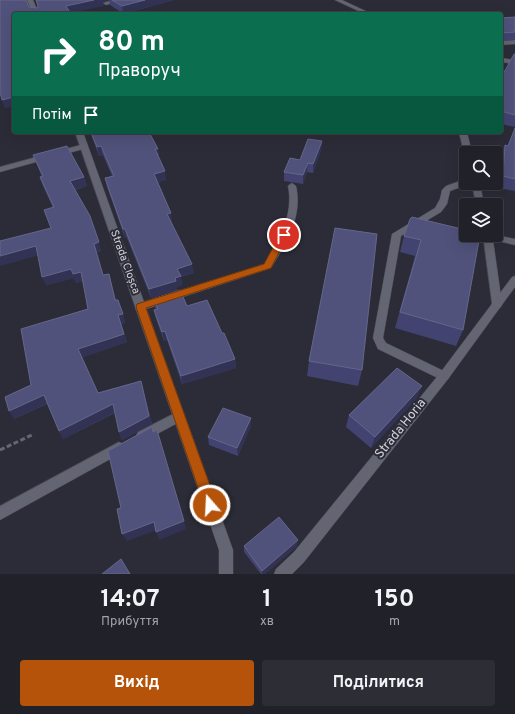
<!DOCTYPE html>
<html lang="uk">
<meta charset="utf-8">
<style>
:root{--surface:#202129;--page:#2d2e35;--text:#f1f3f6;--muted:#a2a3a8;--line:#3d3e46;--accent:#b45309}
body{margin:0;font-family:Overpass,sans-serif;background:var(--page);color:var(--text);height:100vh;display:flex;flex-direction:column;font-size:15px;white-space:nowrap}
*{box-sizing:border-box;margin:0}
p{font-size:13px;color:var(--muted)}
.icon{flex:none;width:22px;height:22px;fill:none;stroke:currentColor;stroke-width:2;stroke-linecap:round;stroke-linejoin:round}
.map{position:relative;height:574px;overflow:hidden}
.details{display:flex;flex-direction:column;background:var(--surface);flex:1}
.details>*{flex:none}
.banner{position:absolute;left:12px;top:12px;width:491px;height:122px;border-radius:4px;box-shadow:0 4px 16px #0002,0 0 0 1px var(--line);background:#0b6e4f;color:#fff;overflow:hidden}
.controls{position:absolute;left:459px;top:146px;display:grid;gap:8px}
.controls a{display:grid;place-items:center;width:44px;height:44px;border-radius:4px;background:var(--surface);box-shadow:0 4px 16px #0002,0 0 0 1px var(--line);font-size:20px}
.pin{position:absolute;display:grid;place-items:center;width:34px;height:34px;color:#fff;margin:-17px;border:2px solid #fff;border-radius:50%;box-shadow:0 1px 4px #0007}
.me{position:absolute;width:44px;margin:-22px;rotate:341deg;stroke-linejoin:round;filter:drop-shadow(0 0 3px #0008)}
.turn{display:flex;align-items:center;gap:14px;height:84px;padding:0 20px;font-size:18px}
.turn .icon{width:52px;height:52px;stroke-width:2.5}
.turn b{display:block;font-size:28px;line-height:34px}
.then{display:flex;align-items:center;height:38px;padding:0 20px;background:#0003;gap:8px;font-size:15px}
.eta{display:flex;justify-content:space-evenly;align-items:center;height:68px;text-align:center}
.eta b{font-size:24px;font-weight:700;line-height:28px}
.cta{display:flex;gap:8px;margin-top:auto;padding:8px 20px}
.cta a{flex:1;height:46px;border-radius:4px;background:var(--accent);color:#fff;font-size:16px;font-weight:700;line-height:46px;text-align:center}
.cta a+a{background:var(--page);color:var(--text)}
.map>svg:first-child{display:block}
</style>
<div class="map">
<svg width="515" height="574" viewBox="0 0 515 574">
<rect width="100%" height="100%" fill="#2b2c37"/>
<g fill="none" stroke-linecap="round" stroke-linejoin="round">
<!-- service casing -->
<g stroke="#494952" stroke-width="1">
<g id="service">
<path d="M 113,0 L 123,0 L 106,5 L 103,3 Z"/>
<path d="M 335,0 L 342,0 L 372,14 L 365,14 Z"/>
<path d="M 501,58 L 515,60 L 515,64 L 501,62 Z"/>
<path d="M 459,132 L 467,132 L 472,153 L 466,153 L 466,155 L 464,153 Z"/>
<path d="M 84,144 L 87,144 L 87,148 L 0,172 L 0,167 Z"/>
<path d="M 466,179 L 466,183 L 469,184 L 450,191 L 447,204 L 441,212 L 401,236 L 383,338 L 386,343 L 448,373 L 450,376 L 448,379 L 444,381 L 378,349 L 373,338 L 392,234 L 435,208 L 440,199 L 442,190 L 446,186 Z"/>
<path d="M 292,183 L 296,186 C 303,217 286,243 271,268 L 140,311 L 136,310 L 135,307 L 136,304 L 265,264 C 279,239 294,215 288,186 Z"/>
<path d="M 472,183 L 480,183 L 484,205 L 476,205 Z"/>
<path d="M 483,235 L 496,235 L 515,239 L 515,245 L 493,240 L 502,304 L 501,307 L 493,307 L 492,304 Z"/>
<path d="M 179,411 L 183,412 L 185,416 L 183,420 L 146,440 L 142,442 L 138,440 L 136,436 L 138,432 Z"/>
<path d="M 119,442 L 123,444 L 125,448 L 123,452 L 0,520 L 0,506 Z"/>
</g>
</g>
<!-- minor casing -->
<g stroke="#494952" stroke-width="1">
<g id="minor">
<path d="M 27,0 L 33,0 L 39,14 L 33,14 Z"/>
<path d="M 515,40 L 515,44 L 501,45 L 501,41 Z"/>
<path d="M 75,132 L 83,132 L 233,550 L 233,574 L 219,574 L 219,550 Z"/>
<path d="M 515,276 L 515,287 L 448,379 L 304,562 L 292,574 L 274,574 L 276,569 L 294,552 L 440,373 L 512,277 Z"/>
</g>
</g>
<!-- path -->
<path stroke="#656670" stroke-width="3" stroke-dasharray="5 2.5" stroke-linecap="butt" d="M 0,450 L 34,434"/>
<!-- service -->
<use href="#service" fill="#646572" fill-rule="evenodd"/>
<!-- minor -->
<use href="#minor" fill="#646572" fill-rule="evenodd"/>
</g>
<!-- wall -->
<g fill="#424370">
<path d="M 109,0 L 174,0 L 124,14 L 110,5 Z"/>
<path d="M 515,17 L 515,40 L 501,41 L 501,18 Z"/>
<path d="M 515,54 L 515,127 L 501,124 L 501,78 Z"/>
<path d="M 515,128 L 515,191 L 498,188 L 501,157 L 505,145 L 508,146 Z"/>
<path d="M 90,132 L 149,132 L 158,149 L 159,158 L 166,180 L 158,182 L 172,222 L 171,222 L 194,273 L 181,277 L 182,285 L 177,287 L 177,290 L 151,298 L 127,238 L 125,238 L 107,187 L 105,178 L 112,176 L 103,155 L 99,156 Z"/>
<path d="M 322,141 L 321,150 L 313,173 L 307,172 L 303,184 L 284,181 L 284,172 L 300,160 Z"/>
<path d="M 33,155 L 84,177 L 87,186 L 75,190 L 101,251 L 96,253 L 103,275 L 109,274 L 116,300 L 123,314 L 125,323 L 121,324 L 127,342 L 82,357 L 98,393 L 141,381 L 152,424 L 122,440 L 119,432 L 115,413 L 63,439 L 59,431 L 47,404 L 14,419 L 31,385 L 88,309 L 83,281 L 76,283 L 74,278 L 46,285 L 51,228 L 53,208 L 43,186 L 40,177 L 42,177 Z"/>
<path d="M 412,217 L 463,330 L 456,346 L 395,328 L 415,256 L 400,252 L 404,236 Z"/>
<path d="M 153,299 L 187,306 L 222,333 L 235,359 L 236,368 L 182,384 L 167,340 L 164,341 L 156,319 L 154,310 L 156,310 Z"/>
<path d="M 309,361 L 362,370 L 358,386 L 307,376 Z"/>
<path d="M 417,398 L 371,448 L 346,427 L 349,415 Z"/>
<path d="M 251,418 L 251,426 L 238,456 L 209,445 L 208,437 Z"/>
<path d="M 244,546 L 297,546 L 265,574 L 261,574 L 244,552 Z"/>
</g>
<!-- shaded-wall -->
<g fill="#323354">
<path d="M 94,0 L 108,0 L 103,2 L 104,6 L 68,14 L 66,6 Z"/>
<path d="M 145,0 L 174,0 L 123,14 L 122,6 Z"/>
<path d="M 14,97 L 14,107 L 5,108 L 2,100 Z"/>
<path d="M 322,141 L 321,150 L 313,173 L 313,164 Z"/>
<path d="M 101,146 L 103,155 L 99,156 L 97,147 Z"/>
<path d="M 155,149 L 158,149 L 159,158 L 156,158 Z"/>
<path d="M 308,163 L 307,172 L 303,184 L 303,175 Z"/>
<path d="M 165,171 L 166,180 L 155,183 L 154,174 Z"/>
<path d="M 84,177 L 87,186 L 73,190 L 70,181 Z"/>
<path d="M 171,213 L 172,222 L 168,223 L 167,214 Z"/>
<path d="M 123,229 L 125,229 L 127,238 L 125,238 Z"/>
<path d="M 99,242 L 101,251 L 96,253 L 94,244 Z"/>
<path d="M 36,246 L 40,255 L 0,266 L 0,256 Z"/>
<path d="M 192,264 L 194,273 L 181,277 L 182,285 L 177,287 L 177,290 L 151,298 L 149,289 L 175,278 L 177,269 Z"/>
<path d="M 71,269 L 81,272 L 84,281 L 76,283 L 74,278 L 46,285 L 42,277 Z"/>
<path d="M 123,314 L 125,323 L 120,324 L 118,315 Z"/>
<path d="M 165,331 L 167,340 L 164,341 L 162,332 Z"/>
<path d="M 124,334 L 127,342 L 82,358 L 78,349 Z"/>
<path d="M 235,359 L 236,368 L 182,384 L 181,376 Z"/>
<path d="M 141,381 L 152,424 L 122,440 L 119,432 Z"/>
<path d="M 422,386 L 417,398 L 371,448 L 375,437 Z"/>
<path d="M 44,395 L 48,403 L 14,419 L 9,411 Z"/>
<path d="M 113,404 L 116,412 L 63,439 L 59,431 Z"/>
<path d="M 251,418 L 251,426 L 238,456 L 237,448 Z"/>
<path d="M 184,521 L 186,529 L 159,540 L 156,532 Z"/>
<path d="M 154,522 L 157,530 L 127,541 L 122,534 Z"/>
<path d="M 298,540 L 297,546 L 265,574 L 262,574 L 262,571 Z"/>
</g>
<!-- building -->
<g fill="#51527b" stroke="#65668a">
<path d="M 0,0 L 26,0 L 29,7 L 37,8 L 38,6 L 36,0 L 94,0 L 66,6 L 71,14 L 14,14 L 14,97 L 2,100 L 0,92 Z"/>
<path d="M 112,0 L 145,0 L 122,6 Z"/>
<path d="M 515,17 L 515,32 L 501,33 L 501,18 Z"/>
<path d="M 514,54 L 515,54 L 515,115 L 501,111 L 501,78 Z"/>
<path d="M 515,128 L 515,179 L 503,176 L 505,145 L 508,146 Z"/>
<path d="M 91,132 L 149,132 L 158,149 L 155,149 L 165,171 L 154,174 L 171,213 L 167,214 L 192,264 L 177,269 L 181,276 L 175,278 L 176,281 L 149,289 L 125,229 L 123,229 L 105,178 L 114,176 L 101,146 L 97,147 Z"/>
<path d="M 308,139 L 322,141 L 313,164 L 308,163 L 303,175 L 284,172 L 290,158 L 300,160 Z"/>
<path d="M 67,146 L 84,177 L 70,181 L 90,216 L 99,242 L 94,244 L 103,275 L 109,274 L 115,300 L 118,300 L 123,314 L 118,315 L 124,334 L 78,349 L 98,393 L 141,381 L 149,416 L 119,432 L 113,404 L 59,431 L 44,395 L 9,411 L 5,397 L 31,385 L 21,329 L 88,309 L 81,272 L 73,274 L 71,269 L 42,277 L 36,246 L 0,256 L 0,241 L 51,228 L 44,210 L 54,207 L 40,177 L 43,176 L 33,155 Z"/>
<path d="M 412,217 L 466,230 L 466,235 L 480,235 L 463,330 L 400,312 L 421,240 L 404,236 L 410,219 Z"/>
<path d="M 335,228 L 377,234 L 362,370 L 309,361 Z"/>
<path d="M 180,290 L 187,306 L 207,300 L 222,333 L 224,333 L 235,359 L 181,376 L 165,331 L 162,332 L 154,310 L 158,309 L 153,299 Z"/>
<path d="M 397,368 L 422,386 L 375,437 L 349,415 Z"/>
<path d="M 223,408 L 251,418 L 237,448 L 208,437 Z"/>
<path d="M 152,427 L 153,432 L 157,430 L 184,521 L 156,532 L 154,522 L 122,534 L 117,509 L 121,508 L 108,451 Z"/>
<path d="M 279,517 L 298,540 L 262,571 L 244,546 Z"/>
<path d="M 121,559 L 130,574 L 102,574 Z"/>
</g>
<!-- route -->
<path fill="#b45309" stroke="#753606" d="M 284,232 L 288,235 L 271,268 L 146,308 L 217,505 L 215,510 L 210,511 L 206,510 L 204,505 L 136,307 L 137,304 L 264,264 L 281,233 Z"/>
<g text-anchor="middle" dominant-baseline="central" stroke-width="4" stroke-linejoin="round" paint-order="stroke">
<!-- street labels -->
<g font-size="11" fill="#d0d1d9" stroke="#2b2c37">
<text transform="translate(125 262) rotate(70)">Strada Cloșca</text>
</g>
<!-- near-street labels -->
<g font-size="13" fill="#d0d1d9" stroke="#2b2c37">
<text transform="translate(401 429) rotate(-51)">Strada Horia</text>
</g>
</g>
</svg>
<div class="controls">
<a><svg class="icon" aria-label="search" viewBox="0 0 24 24"><circle cx="10" cy="10" r="6"/><path d="M15 15l6 6"/></svg></a>
<a><svg class="icon" aria-label="layers" viewBox="0 0 24 24"><path d="M12 4l9 5-9 5-9-5zM3 14l9 5 9-5"/></svg></a>
</div>
<div class="pin" style="left:284px;top:235px;background:#d93025"><svg class="icon" aria-label="arrive" viewBox="0 0 24 24"><path d="M6 21V4h12l-3 4 3 4H6"/></svg></div>
<svg class="me" style="left:210px;top:505px" viewBox="-20 -20 40 40"><circle r="17" fill="#b45309" stroke="#fff" stroke-width="3"/><path d="M0-11L8 9 0 5-8 9z" fill="#fff"/></svg>
<div class="banner">
<div class="turn"><svg class="icon" aria-label="right" viewBox="0 0 24 24"><path d="M7 20v-9h11M14 6l5 5-5 5"/></svg><div><b>80 m</b>Праворуч</div></div>
<div class="then">Потім<svg class="icon" aria-label="arrive" viewBox="0 0 24 24"><path d="M6 21V4h12l-3 4 3 4H6"/></svg></div>
</div>
</div>
<section class="details">
<div class="eta">
<div><b>14:07</b><p>Прибуття</p></div>
<div><b>1</b><p>хв</p></div>
<div><b>150</b><p>m</p></div>
</div>
<div class="cta"><a>Вихід</a><a>Поділитися</a></div>
</section>
